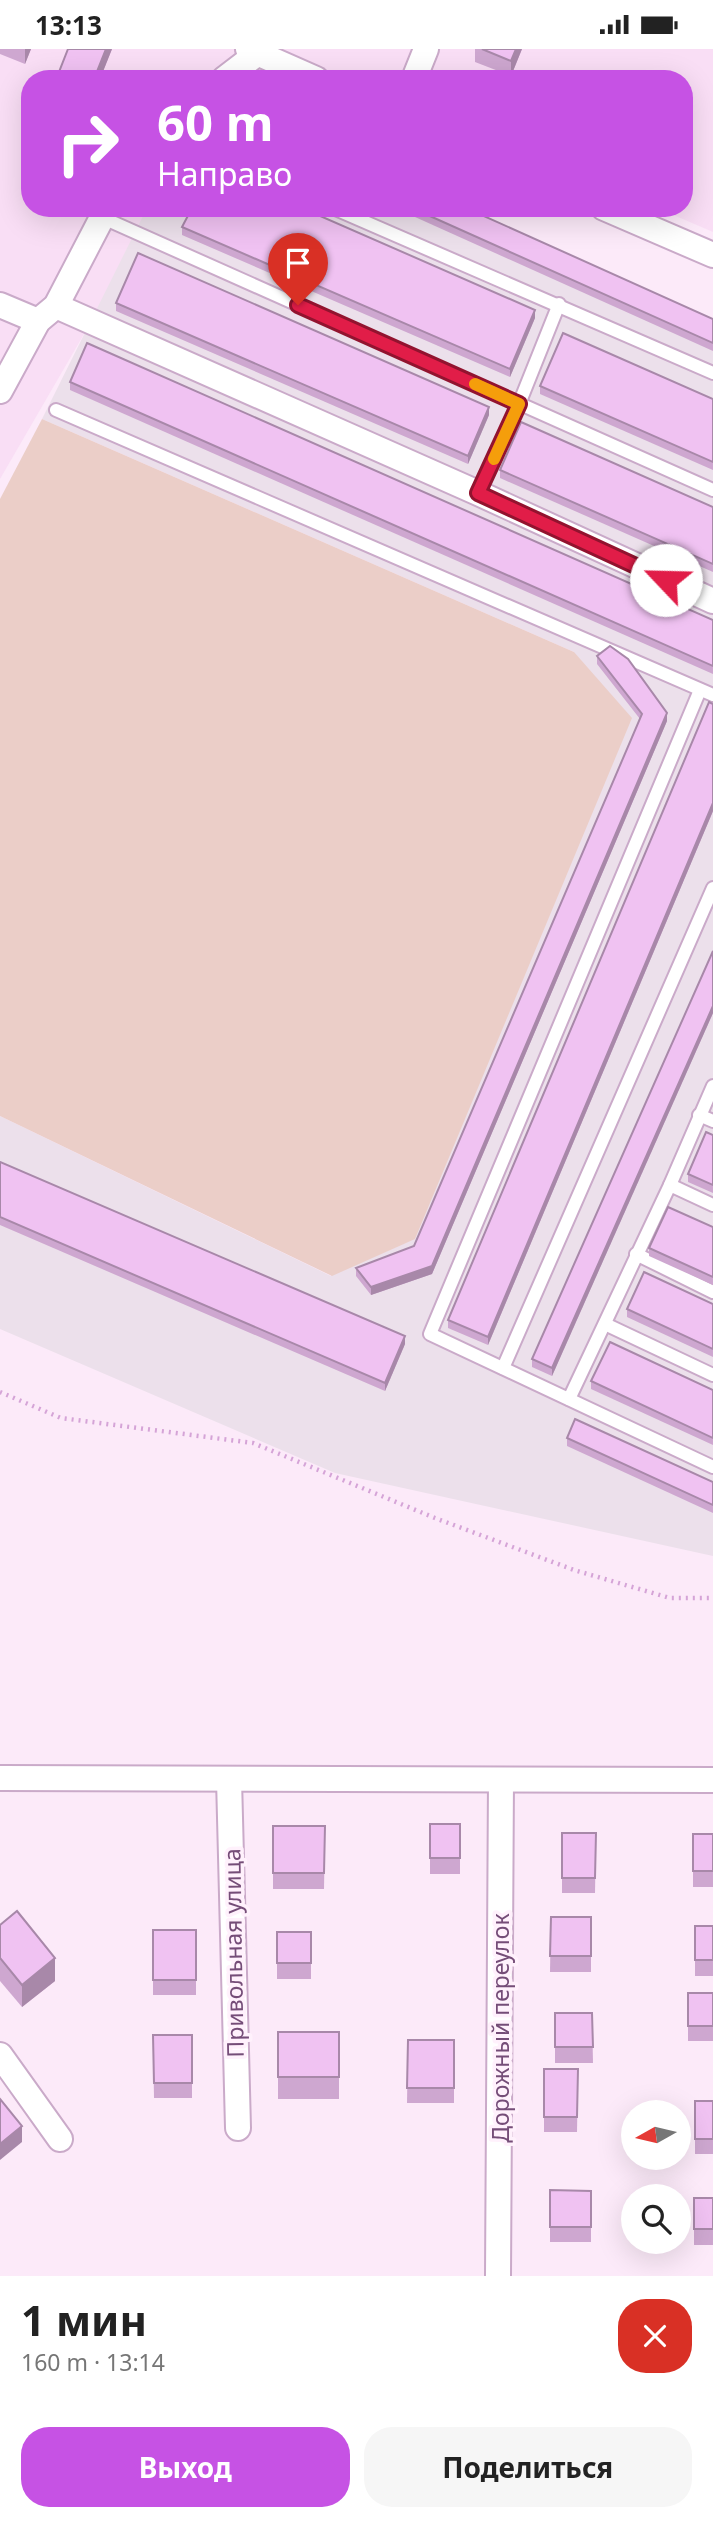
<!DOCTYPE html>
<html lang="ru">
<meta charset="utf-8">
<style>
:root{--surface:#fff;--page:#f6f6f6;--text:#222;--muted:#767676;--accent:#c652e4}
body{margin:0;font-family:"Noto Sans",sans-serif;background:var(--page);color:var(--text);height:100vh;display:flex;flex-direction:column;font-size:26px;white-space:nowrap}
*{box-sizing:border-box;margin:0}
p{font-size:23px;color:var(--muted)}
.icon{flex:none;width:38px;height:38px;fill:none;stroke:currentColor;stroke-width:2;stroke-linecap:round;stroke-linejoin:round}
.map{position:relative;height:2227px;overflow:hidden}
.drawer{display:flex;flex-direction:column;background:var(--surface);flex:1}
.drawer>*{flex:none}
.hud{position:absolute;left:21px;top:21px;width:672px;height:147px;border-radius:28px;box-shadow:0 7px 28px #0002;background:#c652e4;color:#fff;overflow:hidden}
.needle{width:46px;rotate:262deg}
.fabs{position:absolute;left:621px;top:2051px;display:grid;gap:14px}
.fabs a{display:grid;place-items:center;width:70px;height:70px;border-radius:50%;background:var(--surface);box-shadow:0 7px 28px #0002;font-size:35px}
.pin{position:absolute;display:grid;place-items:center;width:60px;height:60px;color:#fff;margin:-72px -30px;border-radius:50% 50% 50% 0;rotate:-45deg;box-shadow:0 0 7px #0007}
.pin .icon{rotate:45deg}
.me{position:absolute;width:77px;margin:-38px;rotate:294deg;stroke-linejoin:round;filter:drop-shadow(0 0 5px #0008)}
.turn{display:flex;align-items:center;gap:24px;height:147px;padding:0 21px;font-size:32px}
.turn .icon{width:91px;height:91px;stroke-width:2.5}
.turn b{display:block;font-size:49px;line-height:60px}
.round{display:grid;place-items:center;flex:none;width:74px;height:74px;border-radius:28px;background:var(--page)}
.overview{display:flex;align-items:center;justify-content:space-between;height:119px;padding:0 21px}
h1{font-size:42px;font-weight:700;line-height:52px}
.action{display:flex;gap:14px;margin-top:auto;padding:14px 21px}
.action a{flex:1;height:80px;border-radius:28px;background:var(--accent);color:#fff;font-size:28px;font-weight:700;line-height:80px;text-align:center}
.action a+a{background:var(--page);color:var(--text)}
.status{display:flex;justify-content:space-between;align-items:center;height:49px;padding:0 35px;background:var(--surface);direction:ltr}
.status svg{height:19px;fill:currentColor}
.map>svg:first-child{display:block}
</style>
<div class="status"><b>13:13</b><svg viewBox="0 0 49 12"><path d="M0 12V9h3v3zM5 12V6h3v6zM10 12V3h3v9zM15 12V0h3v12zM26 1h20v11H26zM47 4h2v5h-2z"/></svg></div>
<div class="map">
<svg width="713" height="2227" viewBox="0 0 713 2227">
<rect width="100%" height="100%" fill="#fceaf9"/>
<!-- residential -->
<g fill="#f9def5">
<path d="M 0,0 L 250,0 L 232,30 L 30,30 L 30,159 L 157,159 L 0,430 Z"/>
<path d="M 277,0 L 713,0 L 713,183 L 657,159 L 684,159 L 684,30 L 348,30 Z"/>
</g>
<!-- industrial -->
<path fill="#ece0eb" d="M 147,159 L 443,159 L 713,272 L 713,1507 L 335,1424 L 0,1280 L 0,1067 L 331,1227 L 574,603 L 42,370 Z"/>
<!-- green -->
<path fill="#ebcec8" d="M 42,370 L 574,603 L 632,669 L 415,1190 L 332,1227 L 0,1067 L 0,450 Z"/>
<g fill="none" stroke-linecap="round" stroke-linejoin="round">
<!-- lane casing -->
<g stroke="#caaac9" stroke-width="16">
<g id="lane">
<path d="M 333,159 L 713,324"/>
<path d="M 101,168 L 713,441"/>
<path d="M 56,361 L 713,646"/>
<path d="M 478,444 L 519,355 L 559,255"/>
<path d="M 700,641 L 430,1285 L 713,1418"/>
<path d="M 699,1066 L 713,1072"/>
<path d="M 670,1136 L 713,1156"/>
<path d="M 636,1205 L 713,1243"/>
<path d="M 605,1275 L 713,1326"/>
<path d="M 503,1319 L 713,839"/>
<path d="M 569,1350 L 670,1136 L 713,1037"/>
</g>
</g>
<!-- street casing -->
<g stroke="#caaac9" stroke-width="28">
<g id="street">
<path d="M 248,0 L 316,30"/>
<path d="M 224,30 L 258,4"/>
<path d="M 414,30 L 426,0"/>
<path d="M 604,159 L 713,206"/>
<path d="M 0,256 L 38,272"/>
<path d="M 56,257 L 478,444 L 713,552"/>
<path d="M 0,342 L 38,272 L 56,257 L 107,159"/>
<path d="M 0,1729 L 713,1731"/>
<path d="M 229,1730 L 238,2079"/>
<path d="M 0,2006 L 60,2090"/>
<path d="M 498,2227 L 501,1731"/>
</g>
</g>
<!-- path -->
<path stroke="#d5a4d7" stroke-width="4.5" stroke-dasharray="2 5" stroke-linecap="butt" d="M 0,1343 L 61,1369 L 253,1394 L 435,1469 L 574,1521 L 670,1549 L 713,1549"/>
<!-- lane -->
<use href="#lane" stroke="#fff" stroke-width="12"/>
<!-- street -->
<use href="#street" stroke="#fff" stroke-width="24"/>
</g>
<!-- wall -->
<g fill="#cea7d0">
<path d="M 0,0 L 31,0 L 25,15 L 0,5 Z"/>
<path d="M 112,0 L 100,30 L 59,30 L 59,23 Z"/>
<path d="M 475,0 L 522,0 L 511,27 L 475,13 Z"/>
<path d="M 395,159 L 466,159 L 713,270 L 713,302 Z"/>
<path d="M 182,178 L 535,269 L 510,328 L 182,186 Z"/>
<path d="M 116,254 L 489,366 L 468,415 L 116,262 Z"/>
<path d="M 70,333 L 713,571 L 713,625 L 70,341 Z"/>
<path d="M 540,337 L 713,350 L 713,421 L 540,345 Z"/>
<path d="M 500,421 L 713,458 L 713,523 L 500,429 Z"/>
<path d="M 597,607 L 667,672 L 432,1225 L 371,1246 L 356,1227 L 356,1219 L 414,1197 L 640,670 L 597,615 Z"/>
<path d="M 713,655 L 713,762 L 488,1296 L 448,1279 L 448,1271 Z"/>
<path d="M 713,902 L 713,964 L 552,1327 L 532,1318 L 532,1310 Z"/>
<path d="M 713,1086 L 713,1144 L 688,1133 L 688,1125 Z"/>
<path d="M 0,1113 L 405,1295 L 385,1342 L 0,1176 Z"/>
<path d="M 713,1178 L 713,1236 L 649,1207 L 649,1199 Z"/>
<path d="M 713,1255 L 713,1308 L 627,1268 L 627,1260 Z"/>
<path d="M 591,1332 L 713,1341 L 713,1396 L 591,1340 Z"/>
<path d="M 567,1389 L 713,1433 L 713,1464 L 567,1397 Z"/>
<rect x="430" y="1775" width="30" height="50"/>
<path d="M 273,1777 L 325,1777 L 324,1840 L 273,1840 Z"/>
<path d="M 562,1784 L 596,1784 L 595,1844 L 562,1844 Z"/>
<rect x="693" y="1785" width="20" height="53"/>
<path d="M 551,1868 L 591,1868 L 591,1923 L 550,1923 Z"/>
<path d="M 0,1876 L 55,1932 L 22,1958 L 0,1932 Z"/>
<rect x="695" y="1877" width="18" height="50"/>
<rect x="153" y="1881" width="43" height="65"/>
<rect x="277" y="1883" width="34" height="47"/>
<rect x="688" y="1944" width="25" height="48"/>
<path d="M 555,1964 L 592,1964 L 593,2014 L 555,2014 Z"/>
<rect x="278" y="1983" width="61" height="67"/>
<path d="M 153,1986 L 192,1986 L 192,2049 L 154,2049 Z"/>
<path d="M 408,1991 L 454,1991 L 454,2054 L 407,2054 Z"/>
<path d="M 544,2020 L 578,2020 L 577,2083 L 544,2083 Z"/>
<rect x="695" y="2052" width="18" height="53"/>
<path d="M 550,2141 L 591,2142 L 591,2193 L 550,2193 Z"/>
<rect x="694" y="2149" width="19" height="47"/>
</g>
<!-- shaded-wall -->
<g fill="#a888a9">
<path d="M 25,0 L 31,0 L 25,15 Z"/>
<path d="M 106,0 L 112,0 L 100,30 L 94,30 Z"/>
<path d="M 516,0 L 522,0 L 511,27 L 511,12 Z"/>
<path d="M 535,261 L 535,269 L 510,328 L 510,320 Z"/>
<path d="M 489,358 L 489,366 L 468,415 L 468,407 Z"/>
<path d="M 667,664 L 667,672 L 432,1225 L 371,1246 L 371,1238 L 432,1217 Z"/>
<path d="M 713,754 L 713,762 L 488,1296 L 488,1288 Z"/>
<path d="M 713,957 L 713,964 L 552,1327 L 552,1319 Z"/>
<path d="M 405,1287 L 405,1295 L 385,1342 L 385,1334 Z"/>
<path d="M 55,1909 L 55,1932 L 22,1958 L 22,1936 Z"/>
<path d="M 22,2077 L 22,2093 L 0,2111 L 0,2095 Z"/>
</g>
<!-- building -->
<g fill="#f0c2f2" stroke="#a888a9" stroke-width="2">
<path d="M 68,0 L 106,0 L 94,30 L 76,30 L 59,23 Z"/>
<path d="M 482,0 L 516,0 L 511,12 Z"/>
<path d="M 192,159 L 302,159 L 535,261 L 510,320 L 182,178 Z"/>
<path d="M 412,159 L 466,159 L 713,270 L 713,294 Z"/>
<path d="M 138,204 L 489,358 L 468,407 L 116,254 Z"/>
<path d="M 563,284 L 713,350 L 713,413 L 540,337 Z"/>
<path d="M 87,294 L 713,571 L 713,617 L 70,333 Z"/>
<path d="M 521,373 L 713,458 L 713,515 L 500,421 Z"/>
<path d="M 610,597 L 628,610 L 667,664 L 432,1217 L 371,1238 L 356,1219 L 414,1197 L 642,665 L 597,607 Z"/>
<path d="M 709,653 L 713,655 L 713,754 L 488,1288 L 448,1271 Z"/>
<path d="M 713,902 L 713,957 L 552,1319 L 532,1310 Z"/>
<path d="M 706,1083 L 713,1086 L 713,1136 L 688,1125 Z"/>
<path d="M 0,1113 L 405,1287 L 385,1334 L 0,1168 Z"/>
<path d="M 668,1158 L 713,1178 L 713,1228 L 649,1199 Z"/>
<path d="M 644,1223 L 713,1255 L 713,1300 L 627,1260 Z"/>
<path d="M 610,1293 L 713,1341 L 713,1389 L 591,1332 Z"/>
<path d="M 575,1370 L 713,1433 L 713,1456 L 567,1389 Z"/>
<rect x="430" y="1775" width="30" height="34"/>
<path d="M 273,1777 L 325,1777 L 324,1824 L 273,1824 Z"/>
<path d="M 562,1784 L 596,1784 L 595,1829 L 562,1829 Z"/>
<rect x="693" y="1785" width="20" height="37"/>
<path d="M 17,1862 L 55,1909 L 22,1936 L 0,1909 L 0,1876 Z"/>
<path d="M 551,1868 L 591,1868 L 591,1907 L 550,1907 Z"/>
<rect x="695" y="1877" width="18" height="34"/>
<rect x="153" y="1881" width="43" height="50"/>
<rect x="277" y="1883" width="34" height="31"/>
<rect x="688" y="1944" width="25" height="33"/>
<path d="M 555,1964 L 592,1964 L 593,1998 L 555,1998 Z"/>
<rect x="278" y="1983" width="61" height="45"/>
<path d="M 153,1986 L 192,1986 L 192,2034 L 154,2034 Z"/>
<path d="M 408,1991 L 454,1991 L 454,2039 L 407,2039 Z"/>
<path d="M 544,2020 L 578,2020 L 577,2068 L 544,2068 Z"/>
<path d="M 0,2050 L 22,2077 L 0,2095 Z"/>
<rect x="695" y="2052" width="18" height="38"/>
<path d="M 550,2141 L 591,2142 L 591,2178 L 550,2178 Z"/>
<rect x="694" y="2149" width="19" height="31"/>
</g>
<g fill="none" stroke-linecap="round" stroke-linejoin="round">
<!-- route casing -->
<g stroke="#92132f" stroke-width="18">
<path id="route" d="M 298,256 L 519,355 L 478,444 L 666,531"/>
</g>
<!-- route -->
<use href="#route" stroke="#e11d48" stroke-width="12"/>
<!-- slow -->
<path stroke="#f59e0b" stroke-width="12" d="M 475,335 L 519,355 L 494,410"/>
</g>
<g text-anchor="middle" dominant-baseline="central" stroke-width="7" stroke-linejoin="round" paint-order="stroke">
<!-- street labels -->
<g font-size="23" fill="#754d78" stroke="#fff1fc">
<text transform="translate(233 1904) rotate(-91)">Привольная улица</text>
<text transform="translate(500 1979) rotate(-90)">Дорожный переулок</text>
</g>
</g>
</svg>
<div class="fabs">
<a><svg class="needle" viewBox="-14 -14 28 28"><path d="M0-13l5 13h-10z" fill="#e53935"/><path d="M0 13l5-13h-10z" fill="#767676"/></svg></a>
<a><svg class="icon" aria-label="search" viewBox="0 0 24 24"><circle cx="10" cy="10" r="6"/><path d="M15 15l6 6"/></svg></a>
</div>
<div class="pin" style="left:298px;top:256px;background:#d93025"><svg class="icon" aria-label="arrive" viewBox="0 0 24 24"><path d="M6 21V4h12l-3 4 3 4H6"/></svg></div>
<svg class="me" style="left:666px;top:531px" viewBox="-20 -20 40 40"><circle r="19" fill="#fff"/><path d="M0-13L10 11 0 6-10 11z" fill="#e11d48"/></svg>
<div class="hud">
<div class="turn"><svg class="icon" aria-label="right" viewBox="0 0 24 24"><path d="M7 20v-9h11M14 6l5 5-5 5"/></svg><div><b>60 m</b>Направо</div></div>
</div>
</div>
<section class="drawer">
<div class="overview"><div><h1>1 мин</h1><p>160 m · 13:14</p></div><a class="round" style="background:#d93025;color:#fff"><svg class="icon" aria-label="close" viewBox="0 0 24 24"><path d="M6 6l12 12M18 6L6 18"/></svg></a></div>
<div class="action"><a>Выход</a><a>Поделиться</a></div>
</section>
